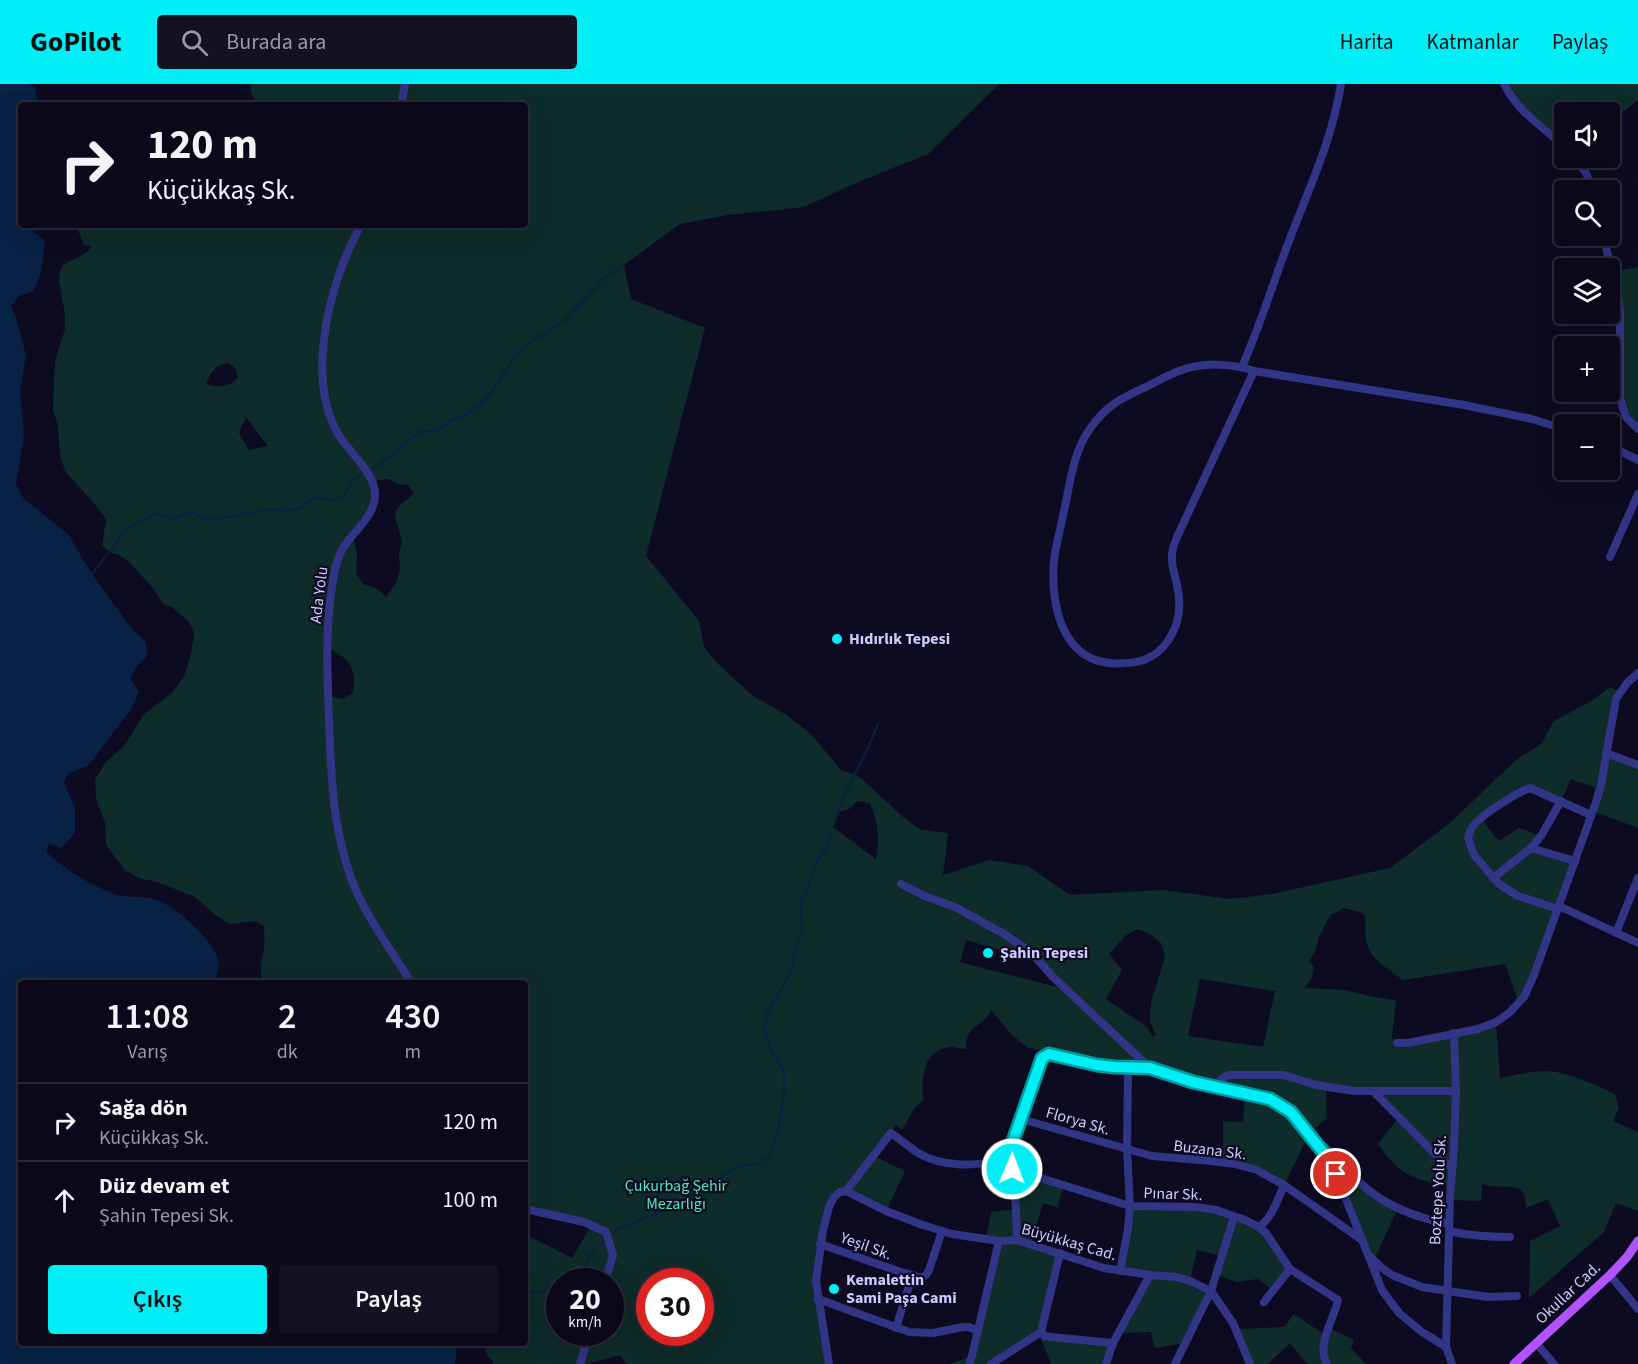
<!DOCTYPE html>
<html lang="tr">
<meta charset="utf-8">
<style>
:root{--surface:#0a0819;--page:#131122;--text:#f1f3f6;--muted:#999aa2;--line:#2a2938;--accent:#00eef6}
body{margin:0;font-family:"Source Sans 3",sans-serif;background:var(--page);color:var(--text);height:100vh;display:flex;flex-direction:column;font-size:22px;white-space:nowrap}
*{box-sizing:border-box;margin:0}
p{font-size:20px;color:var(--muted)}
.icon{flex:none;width:33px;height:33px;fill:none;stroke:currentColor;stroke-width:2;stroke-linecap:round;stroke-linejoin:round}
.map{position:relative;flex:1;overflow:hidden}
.side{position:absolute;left:18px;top:896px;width:510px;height:366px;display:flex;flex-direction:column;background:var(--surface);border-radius:6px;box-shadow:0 6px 24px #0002,0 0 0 2px var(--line)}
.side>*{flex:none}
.guide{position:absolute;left:18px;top:18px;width:510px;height:126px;border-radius:6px;box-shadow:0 6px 24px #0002,0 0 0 2px var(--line);background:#0a0819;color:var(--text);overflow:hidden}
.tools{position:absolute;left:1554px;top:18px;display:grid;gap:12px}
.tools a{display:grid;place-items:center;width:66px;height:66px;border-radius:6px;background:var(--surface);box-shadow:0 6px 24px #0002,0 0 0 2px var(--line);font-size:30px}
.speed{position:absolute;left:546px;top:1184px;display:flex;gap:12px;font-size:30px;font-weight:700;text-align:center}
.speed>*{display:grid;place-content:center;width:78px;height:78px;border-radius:50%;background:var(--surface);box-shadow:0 6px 24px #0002,0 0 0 2px var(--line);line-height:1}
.speed small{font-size:15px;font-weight:400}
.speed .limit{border:9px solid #d22;background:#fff;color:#111}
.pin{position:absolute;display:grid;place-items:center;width:51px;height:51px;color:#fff;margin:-26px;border:3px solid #fff;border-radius:50%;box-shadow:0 2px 6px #0007}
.me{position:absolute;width:66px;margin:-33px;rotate:1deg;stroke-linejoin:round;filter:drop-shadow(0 0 4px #0008)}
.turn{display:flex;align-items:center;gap:21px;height:126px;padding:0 30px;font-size:27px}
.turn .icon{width:78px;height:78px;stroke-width:2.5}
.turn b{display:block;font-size:42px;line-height:51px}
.eta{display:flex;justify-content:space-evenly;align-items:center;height:102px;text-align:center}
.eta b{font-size:36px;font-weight:600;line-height:42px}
.primary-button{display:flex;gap:12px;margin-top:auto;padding:12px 30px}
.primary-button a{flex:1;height:69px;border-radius:6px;background:var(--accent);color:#111;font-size:24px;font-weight:600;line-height:69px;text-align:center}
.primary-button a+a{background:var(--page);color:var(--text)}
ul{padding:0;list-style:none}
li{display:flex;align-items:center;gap:18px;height:78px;padding:0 30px;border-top:2px solid var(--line)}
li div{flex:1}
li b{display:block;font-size:22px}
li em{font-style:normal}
header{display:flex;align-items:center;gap:36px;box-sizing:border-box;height:84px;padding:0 30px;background:var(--accent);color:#111}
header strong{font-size:28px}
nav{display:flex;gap:33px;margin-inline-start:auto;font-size:21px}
.search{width:420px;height:54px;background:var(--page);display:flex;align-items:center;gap:15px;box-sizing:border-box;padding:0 21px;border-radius:6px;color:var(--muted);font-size:22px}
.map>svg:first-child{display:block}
</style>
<header>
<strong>GoPilot</strong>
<div class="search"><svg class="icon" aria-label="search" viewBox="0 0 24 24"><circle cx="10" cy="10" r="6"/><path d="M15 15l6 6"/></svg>Burada ara</div>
<nav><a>Harita</a><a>Katmanlar</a><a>Paylaş</a></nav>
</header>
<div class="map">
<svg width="1638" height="1280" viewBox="0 0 1638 1280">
<rect width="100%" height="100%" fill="#0d0b21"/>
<!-- green -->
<g fill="#0e2c29" fill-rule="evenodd">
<path d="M 250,0 L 999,0 L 928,70 L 858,98 L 804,123 L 728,131 L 680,140 L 624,181 L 631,215 L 705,244 L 646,472 L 699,537 L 704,563 L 716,578 L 753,612 L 785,630 L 810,649 L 842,687 L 854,690 L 862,695 L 903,733 L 921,746 L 948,749 L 943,791 L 989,776 L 1028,782 L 1070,811 L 1163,806 L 1229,815 L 1272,810 L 1390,784 L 1451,738 L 1516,676 L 1541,660 L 1554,637 L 1591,617 L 1610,603 L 1620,608 L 1606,669 L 1638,681 L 1638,744 L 1592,727 L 1599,705 L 1571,695 L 1561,717 L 1530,704 L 1481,735 L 1499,757 L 1519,744 L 1541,752 L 1531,763 L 1575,777 L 1534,891 L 1519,919 L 1505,880 L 1403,896 C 1393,888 1376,879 1370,867 C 1364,857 1366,843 1365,832 L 1360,828 L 1344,824 L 1330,831 L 1319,853 L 1315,868 L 1309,877 L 1314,883 L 1312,894 L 1304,904 L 1345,906 L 1373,913 L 1396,916 L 1392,952 L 1393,956 L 1398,960 L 1496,938 L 1500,994 C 1515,991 1532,987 1547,987 C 1565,987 1599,1002 1615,1010 L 1619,1024 L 1613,1037 L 1638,1048 L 1638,1127 L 1616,1119 L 1604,1148 L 1529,1214 L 1530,1157 L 1560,1142 L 1548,1115 L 1526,1124 L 1525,1112 L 1520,1105 C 1508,1101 1495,1104 1482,1100 L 1481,1117 L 1450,1116 L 1451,1103 C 1430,1099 1408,1094 1393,1079 C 1387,1073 1383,1066 1378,1060 L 1398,1034 L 1373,1007 L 1326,1003 L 1327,1034 L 1309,1050 L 1284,1101 L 1271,1093 L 1223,1079 L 1223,1037 L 1243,1038 L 1245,1009 L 1150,984 L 1128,984 L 1047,971 L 1045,967 L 1028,964 L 1011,950 L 991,926 C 987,942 965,939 966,965 C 961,965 956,963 951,963 C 923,965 921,995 923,1016 C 911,1026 910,1033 902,1046 L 896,1041 L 874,1072 L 905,1087 L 886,1127 L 846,1107 L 829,1123 L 816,1197 L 829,1280 L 626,1280 L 620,1271 L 586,1280 L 493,1280 L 493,1277 L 486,1270 L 484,1259 L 525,1258 L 525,1150 L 572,1174 L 591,1142 L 525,1125 L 525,898 L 264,898 C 257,883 263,878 264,863 C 265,856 264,849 264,842 L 256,837 L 230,840 L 214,830 L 195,813 L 155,797 L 141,795 L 125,786 L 106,761 L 105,739 L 96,715 L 95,695 L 106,678 L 124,662 L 144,630 L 172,609 L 184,592 L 190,574 L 194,552 L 193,546 L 188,537 L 172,523 L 163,520 L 153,504 L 129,478 L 117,470 L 110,468 L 102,462 L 106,435 L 98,424 L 65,387 L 60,371 L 58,342 L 53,326 L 55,277 L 65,245 L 65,230 L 59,197 L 60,188 L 63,181 L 86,169 L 92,162 L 84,161 L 76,141 L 525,141 L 525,21 L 257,21 L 251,9 ZM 228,279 L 236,285 L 238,294 C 228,303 220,304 206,300 C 211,288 216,280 228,279 ZM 246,333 L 267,361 L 267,362 L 249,366 L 239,349 ZM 388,395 L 398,400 L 408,401 L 414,410 L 401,420 L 396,427 L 395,433 L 402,457 L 399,470 L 400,484 L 396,499 L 386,513 L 378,505 L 363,500 L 356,490 L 357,472 L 353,452 L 375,418 L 373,397 ZM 328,565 C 350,573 357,586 353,609 L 342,615 L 327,611 ZM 862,717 L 870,720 C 878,736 880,758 876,775 L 833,743 L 839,728 L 849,725 L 856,718 ZM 1137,845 L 1150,850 L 1161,859 L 1165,872 L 1151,919 L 1150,937 L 1156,951 L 1153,953 L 1147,943 L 1106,915 L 1122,886 L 1109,870 L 1125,852 ZM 966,856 L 1039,877 L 1065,905 L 960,878 ZM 1200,895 L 1275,907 L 1263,963 L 1188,952 ZM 560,1197 L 610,1197 L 610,1248 L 560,1248 ZM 650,1197 L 700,1197 L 700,1248 L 650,1248 Z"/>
<path d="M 1504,0 L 1638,0 L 1638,16 L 1610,38 L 1610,28 L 1564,28 L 1564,63 L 1536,40 Z"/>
<path d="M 1638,183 L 1638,345 L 1626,333 L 1620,314 L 1620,227 L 1613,188 Z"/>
<path d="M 1325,1063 L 1343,1083 L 1398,1124 L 1374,1176 Z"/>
<path d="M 1012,1085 L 1064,1101 L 1057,1123 L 1043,1119 L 1031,1159 L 1060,1169 L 1041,1248 L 991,1280 L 950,1280 L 972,1272 L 999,1157 L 986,1155 L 991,1128 L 1016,1125 Z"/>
<path d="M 1130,1122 L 1196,1123 L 1259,1143 L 1290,1185 L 1273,1206 L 1258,1195 L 1236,1198 L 1216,1190 L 1222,1172 L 1197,1166 L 1190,1197 L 1211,1207 L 1186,1259 L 1155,1264 L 1151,1248 L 1118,1249 L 1150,1191 L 1120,1187 Z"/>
<path d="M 1293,1230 L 1326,1251 L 1329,1244 L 1354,1256 L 1351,1264 L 1366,1280 L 1307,1280 L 1290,1259 L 1268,1280 L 1250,1280 L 1235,1245 L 1285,1243 Z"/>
<path d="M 1044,1252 L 1113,1259 L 1106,1280 L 1051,1280 L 1041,1255 Z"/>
</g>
<!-- water -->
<path fill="#072245" d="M 0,0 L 29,0 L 35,4 L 38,21 L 21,21 L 21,141 L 35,141 L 33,147 L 45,157 L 41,188 L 34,207 L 19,212 L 11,222 L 16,234 L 26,271 L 20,308 L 24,353 L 16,400 L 24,415 L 68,450 L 92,490 L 132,545 L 146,558 L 147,572 L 138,581 L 130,594 L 139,608 L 131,625 L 88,682 L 68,689 L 64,699 L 75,724 L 75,749 L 61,764 L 49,760 L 46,768 C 66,785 86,799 112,809 C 124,814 140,812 153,815 C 172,819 210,853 217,872 C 220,882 218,889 214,898 L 21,898 L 21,1258 L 457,1259 L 455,1280 L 0,1280 Z"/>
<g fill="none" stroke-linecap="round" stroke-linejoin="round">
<!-- stream -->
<g stroke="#072245" stroke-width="2">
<path d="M 89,141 L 91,141"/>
<path d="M 372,385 L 378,382 L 419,348 L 439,346 L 449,338 L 467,330 L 480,320 L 495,304 L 502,290 L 518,270 L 531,258 L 564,237 L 605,193 L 624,181"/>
<path d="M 92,490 L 126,446 L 141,436 L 157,430 L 174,435 L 192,427 C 195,429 197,432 200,433 C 213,439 250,428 265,426 C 276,425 286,428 297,425 C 304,423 307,417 313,415 C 319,412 325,416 331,416 C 336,416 340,414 344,413 L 353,396 L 362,390"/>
<path d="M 835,738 L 843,714 L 867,666 L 878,640"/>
<path d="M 722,1093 L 736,1083 L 759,1079 L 771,1069 L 778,1046 L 784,1010 L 784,987 L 769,962 L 764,946 L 768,928 L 793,885 L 793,874 L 802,846 L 800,823 L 817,777 L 827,763 L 831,748"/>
<path d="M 613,1150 L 619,1144 L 673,1123 L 716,1097"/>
<path d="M 575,1197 L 592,1169 L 603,1159"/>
<path d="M 525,1209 L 540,1208 L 560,1203"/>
</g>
<!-- minor -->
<g stroke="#323485" stroke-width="8">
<path d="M 1504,0 C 1520,31 1541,40 1564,63"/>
<path d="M 401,21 L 405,0"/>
<path d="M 1576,74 L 1587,91 L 1591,106"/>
<path d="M 361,141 C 330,196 305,292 338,350 C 349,368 376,390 375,411 C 375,431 356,445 345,461 C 339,469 336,480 334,490 C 325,538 327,587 329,635 C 331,696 333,757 359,813 C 373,842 394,871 411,898"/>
<path d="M 1603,152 L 1617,205 L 1620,227 L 1620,314 L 1626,333 L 1638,345"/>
<path d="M 1242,283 C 1260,242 1273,199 1289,157 C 1309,104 1332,57 1341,0"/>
<path d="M 1254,287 L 1177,453 C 1175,459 1172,465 1172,470 C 1171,482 1175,491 1177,501 C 1181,517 1180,536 1172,550 C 1162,569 1146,579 1125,579 C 1115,580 1103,579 1093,575 C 1057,560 1051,510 1054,476 C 1056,460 1061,443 1064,427 C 1070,400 1073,369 1089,346 C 1107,320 1122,314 1150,301 C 1159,296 1169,291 1179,287 C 1202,278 1231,279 1254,287 L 1464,321 L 1532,335 L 1564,345"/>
<path d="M 1610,362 L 1638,376"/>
<path d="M 1610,473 L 1638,410"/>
<path d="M 1606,669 L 1638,681"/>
<path d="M 1531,764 L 1575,777"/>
<path d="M 1493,794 L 1531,764 L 1541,752 L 1561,717"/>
<path d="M 901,800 L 927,813 L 955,823 L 1004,850 L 1031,868 L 1053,893 L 1150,984 L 1193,998 L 1260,1012 L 1270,1015 L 1283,1022 L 1291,1028 L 1300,1038 L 1327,1073 L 1336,1090 L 1382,1206 L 1399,1229 L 1422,1248 L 1446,1263 L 1452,1280"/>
<path d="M 1559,822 L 1638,859"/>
<path d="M 1558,825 L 1518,812 L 1499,800 L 1474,771 L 1468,754 C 1469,751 1470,748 1471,745 C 1480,731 1515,710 1530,704 L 1591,731"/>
<path d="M 1616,849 L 1638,794"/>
<path d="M 1397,959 L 1408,959 L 1478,945 L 1496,938 L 1509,929 L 1524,913 L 1534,891 L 1596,718 L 1601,701 L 1616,615 L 1627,599 L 1638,589"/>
<path d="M 1216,1003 C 1219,996 1221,994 1229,991 L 1284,991 L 1316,1001 L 1354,1007 L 1456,1007"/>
<path d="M 1373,1007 L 1435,1070 L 1452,1084"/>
<path d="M 1021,1035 L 1152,1072 L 1211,1077 L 1235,1080 L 1257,1086 L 1284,1101 L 1362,1156"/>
<path d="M 1322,1061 C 1335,1071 1345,1086 1358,1097 C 1383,1121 1416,1134 1449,1140"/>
<path d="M 1012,1085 L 1130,1122 L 1196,1123 L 1216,1126 L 1245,1136 L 1259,1143 L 1266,1149 L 1290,1185 L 1338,1216 C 1334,1235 1316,1261 1327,1280"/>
<path d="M 1012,1085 L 1006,1077 L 1042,974 L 1049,970 L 1097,981 L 1114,983 L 1150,984"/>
<path d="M 1012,1085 L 1016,1125 L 1017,1156"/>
<path d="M 846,1107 L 886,1127 L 920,1140 L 952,1150 L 999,1157 L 1017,1156 L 1104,1184 L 1150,1191 L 1176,1193 L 1190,1197 L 1211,1207 L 1233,1239 L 1250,1280"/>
<path d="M 846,1107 L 891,1049 C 900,1055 909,1063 918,1069 C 946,1085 975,1081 1006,1077"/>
<path d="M 525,1125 L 584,1138 L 606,1148 L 613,1171 L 605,1197"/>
<path d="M 1259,1143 C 1272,1134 1278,1115 1284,1101"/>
<path d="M 1449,1147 C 1470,1152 1489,1153 1510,1153"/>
<path d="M 820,1160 L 898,1187 L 922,1194 L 927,1190 L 929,1186 L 942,1147"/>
<path d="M 1370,1173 L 1382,1184 L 1392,1191 L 1422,1203 L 1488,1213 L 1517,1212"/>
<path d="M 1120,1187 L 1128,1145 L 1130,1122 L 1127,1066 L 1128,984"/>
<path d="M 1610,1191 L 1638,1225"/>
<path d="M 818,1215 L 909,1248 L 933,1249 L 963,1243 L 969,1243 L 978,1247"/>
<path d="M 1264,1218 L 1290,1185"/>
<path d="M 896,1244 L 912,1192"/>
<path d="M 1041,1248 L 1060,1169"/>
<path d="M 1041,1248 L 1044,1252 L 1051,1253 L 1113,1259"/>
<path d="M 1536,1259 L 1554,1280"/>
<path d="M 1446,1263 L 1450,1113 L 1454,1063 L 1456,1007 L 1454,949"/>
<path d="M 580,1280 L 590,1248"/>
<path d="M 829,1280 L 816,1197 L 823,1146 L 829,1123 L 834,1113 L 840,1108 L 846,1107"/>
<path d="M 970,1280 L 999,1157"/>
<path d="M 991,1280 L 1041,1248"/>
<path d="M 1106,1280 L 1113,1259 L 1150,1191"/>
<path d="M 1175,1280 L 1211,1207 L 1234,1133"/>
</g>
<!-- major -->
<path stroke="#b352ff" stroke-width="9" d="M 1514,1280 L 1610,1191 L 1627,1173 L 1638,1157"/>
</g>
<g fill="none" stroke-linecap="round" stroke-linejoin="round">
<!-- route casing -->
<g stroke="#009ba0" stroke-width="15">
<path id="route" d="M 1012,1085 L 1006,1077 L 1042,974 L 1049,970 L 1097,981 L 1114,983 L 1150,984 L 1193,998 L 1270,1015 L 1291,1028 L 1327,1073 L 1336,1090"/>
</g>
<!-- route -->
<use href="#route" stroke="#00eef6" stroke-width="10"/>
</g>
<!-- markers -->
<g fill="#00eef6" stroke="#0d0b21" stroke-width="2">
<circle cx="837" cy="555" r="6"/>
<circle cx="988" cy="869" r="6"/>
<circle cx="834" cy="1205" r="6"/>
</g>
<g text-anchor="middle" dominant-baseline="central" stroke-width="4.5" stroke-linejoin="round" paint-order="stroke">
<!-- street labels -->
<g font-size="16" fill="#cecbff" stroke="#0d0b21">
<text transform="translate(319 511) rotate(-83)">Ada Yolu</text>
<text transform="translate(1078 1037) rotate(16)">Florya Sk.</text>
<text transform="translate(1210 1066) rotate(7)">Buzana Sk.</text>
<text transform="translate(1438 1106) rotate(-87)">Boztepe Yolu Sk.</text>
<text transform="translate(1173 1110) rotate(2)">Pınar Sk.</text>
<text transform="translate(1069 1158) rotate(16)">Büyükkaş Cad.</text>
<text transform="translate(866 1162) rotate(20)">Yeşil Sk.</text>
<text transform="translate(1568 1209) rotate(-43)">Okullar Cad.</text>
</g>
<!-- poi labels -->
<g font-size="16" font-weight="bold" fill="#cecbff" stroke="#0d0b21" text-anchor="start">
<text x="849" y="555">Hıdırlık Tepesi</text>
<text x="1000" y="869">Şahin Tepesi</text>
<text x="846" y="1196">Kemalettin<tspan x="846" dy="18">Sami Paşa Cami</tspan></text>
</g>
<!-- park labels -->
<g font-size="16" fill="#4de9b8" stroke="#0d0b21">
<text x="676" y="1102">Çukurbağ Şehir<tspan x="676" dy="18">Mezarlığı</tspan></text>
</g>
</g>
</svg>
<div class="tools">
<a><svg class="icon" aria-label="sound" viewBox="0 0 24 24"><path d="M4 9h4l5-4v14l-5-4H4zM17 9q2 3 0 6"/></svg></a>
<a><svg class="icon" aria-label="search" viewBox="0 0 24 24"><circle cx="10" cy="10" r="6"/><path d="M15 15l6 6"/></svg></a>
<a><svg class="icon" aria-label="layers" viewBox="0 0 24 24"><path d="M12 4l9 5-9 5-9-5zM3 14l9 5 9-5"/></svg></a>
<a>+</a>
<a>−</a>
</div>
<div class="speed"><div>20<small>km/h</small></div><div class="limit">30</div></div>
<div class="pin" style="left:1336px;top:1090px;background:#d93025"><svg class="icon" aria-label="arrive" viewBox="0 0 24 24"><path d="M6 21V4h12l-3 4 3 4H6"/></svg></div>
<svg class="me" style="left:1012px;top:1085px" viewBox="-20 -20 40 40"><circle r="17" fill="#00eef6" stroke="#fff" stroke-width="3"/><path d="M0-11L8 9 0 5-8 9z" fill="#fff"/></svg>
<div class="guide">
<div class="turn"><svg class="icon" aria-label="right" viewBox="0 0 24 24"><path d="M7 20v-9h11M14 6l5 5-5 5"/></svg><div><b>120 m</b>Küçükkaş Sk.</div></div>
</div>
<section class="side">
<div class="eta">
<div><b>11:08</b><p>Varış</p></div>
<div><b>2</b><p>dk</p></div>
<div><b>430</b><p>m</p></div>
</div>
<ul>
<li><svg class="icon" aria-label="right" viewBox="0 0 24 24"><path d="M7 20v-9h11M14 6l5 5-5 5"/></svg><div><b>Sağa dön</b><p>Küçükkaş Sk.</p></div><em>120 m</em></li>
<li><svg class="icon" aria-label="ahead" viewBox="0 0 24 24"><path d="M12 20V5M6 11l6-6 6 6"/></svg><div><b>Düz devam et</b><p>Şahin Tepesi Sk.</p></div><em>100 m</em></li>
</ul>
<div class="primary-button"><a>Çıkış</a><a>Paylaş</a></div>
</section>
</div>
